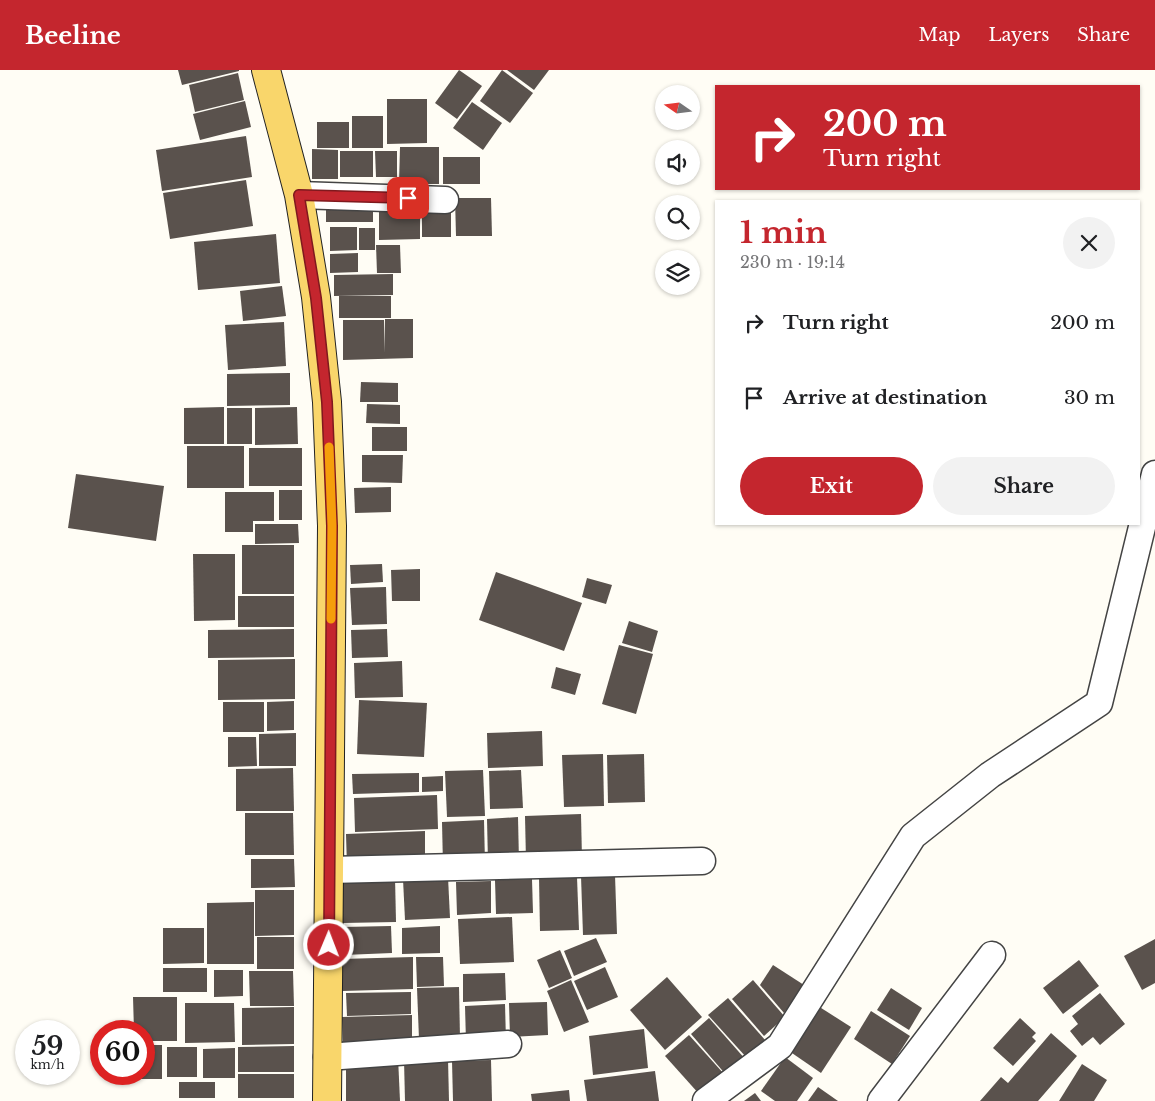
<!DOCTYPE html>
<meta charset="utf-8">
<style>
:root{--surface:#fff;--page:#f2f2f2;--text:#202124;--muted:#757577;--accent:#c4262e}
body{margin:0;font-family:"Libre Baskerville",serif;background:var(--page);color:var(--text);height:100vh;display:flex;flex-direction:column;font-size:19px;white-space:nowrap}
*{box-sizing:border-box;margin:0}
p{font-size:16px;color:var(--muted)}
.icon{flex:none;width:28px;height:28px;fill:none;stroke:currentColor;stroke-width:2;stroke-linecap:round;stroke-linejoin:round}
.map{position:relative;flex:1;overflow:hidden}
.sheet{position:absolute;left:715px;top:130px;width:425px;height:325px;display:flex;flex-direction:column;background:var(--surface);border-radius:0px;box-shadow:0 1px 4px #0004}
.sheet>*{flex:none}
.banner{position:absolute;left:715px;top:15px;width:425px;height:105px;border-radius:0px;box-shadow:0 1px 4px #0004;background:#c4262e;color:#fff;overflow:hidden}
.needle{width:32px;rotate:284deg}
.buttons{position:absolute;left:655px;top:15px;display:grid;gap:10px}
.buttons a{display:grid;place-items:center;width:45px;height:45px;border-radius:50%;background:var(--surface);box-shadow:0 1px 4px #0004;font-size:25px}
.speed{position:absolute;left:15px;top:950px;display:flex;gap:10px;font-size:25px;font-weight:700;text-align:center}
.speed>*{display:grid;place-content:center;width:65px;height:65px;border-radius:50%;background:var(--surface);box-shadow:0 1px 4px #0004;line-height:1}
.speed small{font-size:12px;font-weight:400}
.speed .limit{border:8px solid #d22;background:#fff;color:#111}
.pin{position:absolute;display:grid;place-items:center;width:42px;height:42px;color:#fff;margin:-21px;border-radius:10px;box-shadow:0 2px 8px #0006}
.me{position:absolute;width:55px;margin:-28px;rotate:1deg;stroke-linejoin:round;filter:drop-shadow(0 0 4px #0008)}
.turn{display:flex;align-items:center;gap:18px;height:105px;padding:0 25px;font-size:22px}
.turn .icon{width:65px;height:65px;stroke-width:2.5}
.turn b{display:block;font-size:35px;line-height:42px}
.round{display:grid;place-items:center;flex:none;width:52px;height:52px;border-radius:26px;background:var(--page)}
.headline{display:flex;align-items:center;justify-content:space-between;height:85px;padding:0 25px}
h1{font-size:30px;font-weight:800;line-height:38px;color:var(--accent)}
.action{display:flex;gap:10px;margin-top:auto;padding:10px 25px}
.action a{flex:1;height:58px;border-radius:30px;background:var(--accent);color:#fff;font-size:20px;font-weight:800;line-height:58px;text-align:center}
.action a+a{background:var(--page);color:var(--text)}
ul{padding:0;list-style:none}
li{display:flex;align-items:center;gap:15px;height:75px;padding:0 25px}
li div{flex:1}
li b{display:block;font-size:19px}
li em{font-style:normal}
header{display:flex;align-items:center;gap:30px;box-sizing:border-box;height:70px;padding:0 25px;background:var(--accent);color:#fff}
header strong{font-size:24px}
nav{display:flex;gap:28px;margin-inline-start:auto;font-size:18px}
.map>svg:first-child{display:block}
</style>
<header>
<strong>Beeline</strong>
<nav><a>Map</a><a>Layers</a><a>Share</a></nav>
</header>
<div class="map">
<svg width="1155" height="1031" viewBox="0 0 1155 1031">
<rect width="100%" height="100%" fill="#fffdf5"/>
<!-- building -->
<g fill="#5a524d">
<path d="M 178,0 L 239,0 L 239,1 L 182,15 Z"/>
<path d="M 459,0 L 482,16 L 457,49 L 435,33 Z"/>
<path d="M 502,0 L 533,23 L 510,53 L 480,31 Z"/>
<path d="M 507,0 L 549,0 L 534,20 Z"/>
<path d="M 238,3 L 244,30 L 195,42 L 189,15 Z"/>
<path d="M 387,29 L 427,29 L 427,73 L 387,74 Z"/>
<path d="M 245,31 L 251,57 L 200,70 L 193,44 Z"/>
<path d="M 472,32 L 502,53 L 483,80 L 453,58 Z"/>
<rect x="352" y="46" width="31" height="32"/>
<rect x="317" y="52" width="32" height="26"/>
<path d="M 246,66 L 252,107 L 162,121 L 156,80 Z"/>
<path d="M 400,77 L 439,77 L 439,114 L 399,114 Z"/>
<path d="M 312,79 L 338,80 L 338,109 L 312,109 Z"/>
<rect x="340" y="81" width="33" height="26"/>
<path d="M 375,81 L 397,81 L 397,107 L 376,107 Z"/>
<rect x="443" y="87" width="37" height="27"/>
<path d="M 246,110 L 253,156 L 170,169 L 163,123 Z"/>
<path d="M 455,128 L 491,128 L 492,166 L 456,166 Z"/>
<rect x="326" y="134" width="47" height="18"/>
<path d="M 420,139 L 420,169 L 379,170 L 379,140 Z"/>
<rect x="422" y="140" width="29" height="27"/>
<path d="M 330,157 L 357,157 L 357,180 L 330,181 Z"/>
<rect x="359" y="158" width="16" height="22"/>
<path d="M 276,164 L 280,213 L 198,220 L 194,172 Z"/>
<path d="M 376,175 L 400,175 L 401,203 L 377,203 Z"/>
<path d="M 358,183 L 358,202 L 330,203 L 330,184 Z"/>
<path d="M 393,204 L 393,225 L 334,226 L 334,205 Z"/>
<path d="M 282,216 L 286,246 L 243,251 L 240,221 Z"/>
<rect x="339" y="226" width="52" height="22"/>
<path d="M 385,249 L 413,249 L 413,288 L 343,290 L 343,250 L 384,250 L 385,283 Z"/>
<path d="M 284,252 L 286,296 L 228,300 L 225,255 Z"/>
<path d="M 290,303 L 290,335 L 227,336 L 227,304 Z"/>
<path d="M 361,312 L 398,313 L 398,332 L 360,332 Z"/>
<path d="M 367,334 L 400,335 L 400,354 L 366,353 Z"/>
<path d="M 224,337 L 224,374 L 184,374 L 184,338 Z"/>
<path d="M 297,337 L 298,374 L 255,375 L 255,338 Z"/>
<rect x="227" y="338" width="25" height="36"/>
<rect x="372" y="357" width="35" height="24"/>
<rect x="187" y="376" width="57" height="42"/>
<rect x="249" y="378" width="53" height="38"/>
<path d="M 362,385 L 403,385 L 402,413 L 362,412 Z"/>
<path d="M 76,404 L 164,416 L 156,471 L 68,458 Z"/>
<path d="M 391,417 L 391,442 L 355,443 L 354,418 Z"/>
<rect x="279" y="420" width="23" height="30"/>
<path d="M 225,422 L 274,422 L 274,451 L 253,451 L 253,462 L 225,462 Z"/>
<path d="M 255,454 L 298,454 L 299,473 L 255,474 Z"/>
<rect x="242" y="475" width="52" height="49"/>
<path d="M 193,484 L 235,484 L 235,550 L 194,551 Z"/>
<path d="M 382,494 L 383,512 L 351,514 L 350,495 Z"/>
<path d="M 420,499 L 420,531 L 392,531 L 391,500 Z"/>
<path d="M 496,502 L 582,533 L 564,581 L 479,550 Z"/>
<path d="M 587,508 L 612,515 L 606,534 L 582,527 Z"/>
<path d="M 386,517 L 387,554 L 352,555 L 350,518 Z"/>
<rect x="238" y="526" width="56" height="31"/>
<path d="M 629,551 L 658,561 L 652,582 L 622,573 Z"/>
<path d="M 294,559 L 294,587 L 208,588 L 208,560 Z"/>
<path d="M 387,559 L 388,587 L 352,588 L 351,560 Z"/>
<path d="M 619,575 L 653,584 L 636,644 L 602,634 Z"/>
<path d="M 295,589 L 295,629 L 218,630 L 218,590 Z"/>
<path d="M 402,591 L 403,627 L 355,628 L 354,593 Z"/>
<path d="M 556,597 L 581,604 L 575,625 L 551,618 Z"/>
<path d="M 359,630 L 427,633 L 424,687 L 357,684 Z"/>
<path d="M 294,631 L 294,660 L 267,661 L 267,632 Z"/>
<rect x="223" y="632" width="41" height="30"/>
<path d="M 542,661 L 543,696 L 488,698 L 487,663 Z"/>
<path d="M 296,663 L 296,696 L 259,696 L 259,664 Z"/>
<path d="M 228,667 L 256,667 L 257,696 L 228,697 Z"/>
<path d="M 603,684 L 604,736 L 564,737 L 562,685 Z"/>
<path d="M 644,684 L 645,732 L 608,733 L 607,685 Z"/>
<path d="M 293,698 L 294,741 L 236,741 L 236,699 Z"/>
<path d="M 483,700 L 485,746 L 447,747 L 445,701 Z"/>
<path d="M 521,700 L 523,738 L 490,739 L 489,701 Z"/>
<path d="M 419,703 L 419,722 L 353,724 L 352,704 Z"/>
<path d="M 443,706 L 443,721 L 422,722 L 422,707 Z"/>
<path d="M 437,725 L 438,759 L 355,762 L 354,728 Z"/>
<path d="M 245,743 L 293,743 L 294,785 L 245,785 Z"/>
<path d="M 581,744 L 582,789 L 526,791 L 525,746 Z"/>
<path d="M 518,747 L 519,792 L 488,793 L 487,749 Z"/>
<path d="M 484,750 L 485,794 L 443,796 L 442,752 Z"/>
<path d="M 425,761 L 425,794 L 347,797 L 346,764 Z"/>
<path d="M 251,789 L 294,789 L 295,817 L 251,818 Z"/>
<path d="M 615,805 L 617,864 L 583,865 L 581,806 Z"/>
<path d="M 395,807 L 396,852 L 343,853 L 341,808 Z"/>
<path d="M 448,807 L 450,848 L 405,850 L 403,809 Z"/>
<path d="M 577,807 L 579,860 L 540,861 L 539,808 Z"/>
<path d="M 532,809 L 533,843 L 496,844 L 495,810 Z"/>
<path d="M 491,811 L 491,843 L 457,845 L 456,812 Z"/>
<path d="M 255,820 L 294,820 L 294,865 L 255,866 Z"/>
<path d="M 254,832 L 254,894 L 207,894 L 207,833 Z"/>
<path d="M 512,847 L 514,892 L 460,894 L 458,849 Z"/>
<path d="M 391,856 L 392,883 L 344,885 L 343,857 Z"/>
<path d="M 440,856 L 440,883 L 402,884 L 402,858 Z"/>
<path d="M 163,858 L 204,858 L 204,893 L 163,894 Z"/>
<rect x="257" y="867" width="37" height="32"/>
<path d="M 596,868 L 607,892 L 574,906 L 564,881 Z"/>
<path d="M 1155,869 L 1155,913 L 1142,920 L 1124,886 Z"/>
<path d="M 560,880 L 572,908 L 549,918 L 537,890 Z"/>
<path d="M 413,887 L 413,919 L 342,921 L 341,889 Z"/>
<path d="M 416,887 L 443,887 L 444,916 L 417,917 Z"/>
<path d="M 1079,890 L 1099,916 L 1063,944 L 1043,918 Z"/>
<path d="M 773,895 L 804,915 L 784,943 L 760,915 Z"/>
<path d="M 605,897 L 618,927 L 587,940 L 574,911 Z"/>
<rect x="163" y="898" width="44" height="24"/>
<path d="M 214,900 L 243,900 L 243,926 L 214,927 Z"/>
<path d="M 249,901 L 293,901 L 294,936 L 250,936 Z"/>
<path d="M 505,903 L 506,930 L 463,932 L 463,904 Z"/>
<path d="M 667,907 L 702,947 L 665,980 L 630,940 Z"/>
<path d="M 571,910 L 589,952 L 564,962 L 547,921 Z"/>
<path d="M 753,910 L 785,947 L 764,966 L 732,929 Z"/>
<path d="M 459,917 L 460,968 L 419,969 L 417,918 Z"/>
<path d="M 891,918 L 922,938 L 909,960 L 877,940 Z"/>
<path d="M 411,922 L 411,944 L 347,946 L 346,923 Z"/>
<path d="M 1100,923 L 1125,954 L 1100,975 L 1093,967 L 1082,976 L 1070,961 L 1078,954 L 1072,946 Z"/>
<path d="M 133,927 L 177,927 L 177,971 L 144,971 L 144,961 L 134,961 Z"/>
<path d="M 728,928 L 765,970 L 746,987 L 708,945 Z"/>
<path d="M 547,932 L 548,965 L 510,967 L 509,933 Z"/>
<path d="M 185,933 L 234,933 L 235,972 L 185,973 Z"/>
<path d="M 505,934 L 506,971 L 466,972 L 465,936 Z"/>
<path d="M 818,936 L 851,957 L 821,1003 L 789,981 Z"/>
<path d="M 294,937 L 294,974 L 242,975 L 242,938 Z"/>
<path d="M 871,941 L 910,966 L 892,994 L 854,969 Z"/>
<path d="M 412,945 L 412,977 L 343,979 L 342,947 Z"/>
<path d="M 709,948 L 746,990 L 727,1006 L 691,964 Z"/>
<path d="M 1020,948 L 1036,963 L 1032,967 L 1036,971 L 1013,996 L 993,978 Z"/>
<path d="M 644,959 L 648,998 L 593,1005 L 589,966 Z"/>
<path d="M 1051,963 L 1077,986 L 1038,1031 L 980,1031 L 1001,1007 L 1008,1013 Z"/>
<path d="M 689,965 L 724,1004 L 700,1025 L 665,986 Z"/>
<path d="M 144,975 L 162,975 L 162,1009 L 122,1009 L 122,1004 L 144,1004 Z"/>
<path d="M 294,976 L 294,1002 L 238,1002 L 238,977 Z"/>
<rect x="167" y="977" width="30" height="30"/>
<path d="M 235,978 L 235,1008 L 203,1008 L 203,979 Z"/>
<path d="M 398,987 L 400,1031 L 346,1031 L 346,989 Z"/>
<path d="M 785,987 L 813,1008 L 797,1031 L 775,1031 L 761,1021 Z"/>
<path d="M 448,989 L 449,1031 L 405,1031 L 404,990 Z"/>
<path d="M 491,990 L 492,1031 L 453,1031 L 452,991 Z"/>
<path d="M 1082,994 L 1107,1010 L 1094,1031 L 1059,1031 Z"/>
<path d="M 655,1001 L 659,1031 L 587,1031 L 584,1010 Z"/>
<rect x="238" y="1004" width="56" height="24"/>
<rect x="179" y="1012" width="36" height="16"/>
<path d="M 818,1017 L 838,1031 L 808,1031 Z"/>
<path d="M 569,1020 L 570,1031 L 532,1031 L 531,1024 Z"/>
<path d="M 755,1023 L 761,1031 L 744,1031 Z"/>
</g>
<g fill="none" stroke-linecap="round" stroke-linejoin="round">
<!-- minor casing -->
<g stroke="#444" stroke-width="29">
<g id="minor">
<path d="M 299,125 L 445,130"/>
<path d="M 329,800 L 702,791"/>
<path d="M 327,987 L 508,974"/>
<path d="M 706,1031 L 780,976 L 913,766 L 990,705 L 1099,633 L 1155,404"/>
<path d="M 881,1031 L 992,885"/>
</g>
</g>
<!-- major casing -->
<g stroke="#222" stroke-width="30">
<path id="major" d="M 266,0 L 299,125 L 316,227 L 327,332 L 332,456 L 327,1031"/>
</g>
<!-- minor -->
<use href="#minor" stroke="#fff" stroke-width="26"/>
<!-- major -->
<use href="#major" stroke="#f9d66b" stroke-width="28"/>
</g>
<g fill="none" stroke-linecap="round" stroke-linejoin="round">
<!-- route casing -->
<g stroke="#7f191e" stroke-width="12">
<path id="route" d="M 329,875 L 332,456 L 327,332 L 316,228 L 299,125 L 408,128"/>
</g>
<!-- route -->
<use href="#route" stroke="#c4262e" stroke-width="9"/>
<!-- slow -->
<path stroke="#f59e0b" stroke-width="9" d="M 329,377 L 332,456 L 331,549"/>
</g>
</svg>
<div class="buttons">
<a><svg class="needle" viewBox="-14 -14 28 28"><path d="M0-13l5 13h-10z" fill="#e53935"/><path d="M0 13l5-13h-10z" fill="#757577"/></svg></a>
<a><svg class="icon" aria-label="sound" viewBox="0 0 24 24"><path d="M4 9h4l5-4v14l-5-4H4zM17 9q2 3 0 6"/></svg></a>
<a><svg class="icon" aria-label="search" viewBox="0 0 24 24"><circle cx="10" cy="10" r="6"/><path d="M15 15l6 6"/></svg></a>
<a><svg class="icon" aria-label="layers" viewBox="0 0 24 24"><path d="M12 4l9 5-9 5-9-5zM3 14l9 5 9-5"/></svg></a>
</div>
<div class="speed"><div>59<small>km/h</small></div><div class="limit">60</div></div>
<div class="pin" style="left:408px;top:128px;background:#d93025"><svg class="icon" aria-label="arrive" viewBox="0 0 24 24"><path d="M6 21V4h12l-3 4 3 4H6"/></svg></div>
<svg class="me" style="left:329px;top:875px" viewBox="-20 -20 40 40"><circle r="17" fill="#c4262e" stroke="#fff" stroke-width="3"/><path d="M0-11L8 9 0 5-8 9z" fill="#fff"/></svg>
<div class="banner">
<div class="turn"><svg class="icon" aria-label="right" viewBox="0 0 24 24"><path d="M7 20v-9h11M14 6l5 5-5 5"/></svg><div><b>200 m</b>Turn right</div></div>
</div>
<section class="sheet">
<div class="headline"><div><h1>1 min</h1><p>230 m · 19:14</p></div><a class="round"><svg class="icon" aria-label="close" viewBox="0 0 24 24"><path d="M6 6l12 12M18 6L6 18"/></svg></a></div>
<ul>
<li><svg class="icon" aria-label="right" viewBox="0 0 24 24"><path d="M7 20v-9h11M14 6l5 5-5 5"/></svg><div><b>Turn right</b></div><em>200 m</em></li>
<li><svg class="icon" aria-label="arrive" viewBox="0 0 24 24"><path d="M6 21V4h12l-3 4 3 4H6"/></svg><div><b>Arrive at destination</b></div><em>30 m</em></li>
</ul>
<div class="action"><a>Exit</a><a>Share</a></div>
</section>
</div>
